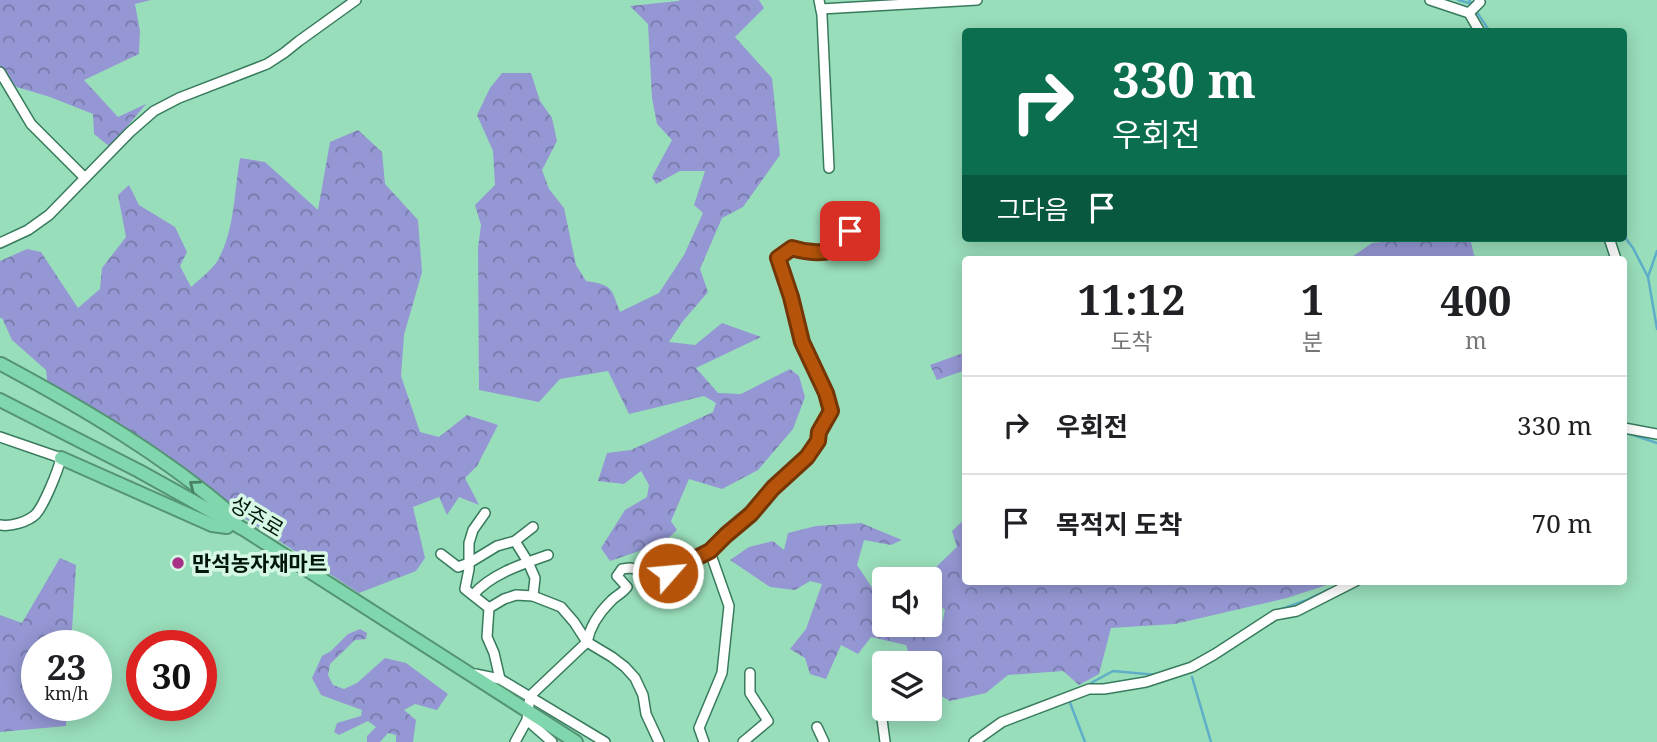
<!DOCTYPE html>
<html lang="ko">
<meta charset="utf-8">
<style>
:root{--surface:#fff;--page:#f2f2f2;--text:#202124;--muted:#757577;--line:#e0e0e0}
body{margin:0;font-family:"Noto Serif","Noto Sans KR",serif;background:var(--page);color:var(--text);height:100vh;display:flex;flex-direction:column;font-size:26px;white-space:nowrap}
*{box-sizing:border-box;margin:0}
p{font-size:23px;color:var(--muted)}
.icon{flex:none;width:38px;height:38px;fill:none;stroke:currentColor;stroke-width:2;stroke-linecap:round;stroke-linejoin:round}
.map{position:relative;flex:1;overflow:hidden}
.panel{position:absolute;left:962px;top:256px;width:665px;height:329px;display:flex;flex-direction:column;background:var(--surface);border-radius:7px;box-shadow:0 4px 18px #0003}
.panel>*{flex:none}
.guide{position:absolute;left:962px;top:28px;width:665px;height:214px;border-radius:7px;box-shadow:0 4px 18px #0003;background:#0b6e4f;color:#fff;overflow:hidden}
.buttons{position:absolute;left:872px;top:567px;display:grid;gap:14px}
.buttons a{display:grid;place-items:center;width:70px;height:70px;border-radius:7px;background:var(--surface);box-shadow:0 4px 18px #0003;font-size:35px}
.speed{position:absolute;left:21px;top:630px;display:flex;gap:14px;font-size:35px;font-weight:700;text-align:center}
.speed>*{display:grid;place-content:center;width:91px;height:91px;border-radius:50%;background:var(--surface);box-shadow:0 4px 18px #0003;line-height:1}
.speed small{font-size:18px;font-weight:400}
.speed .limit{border:10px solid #d22;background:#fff;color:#111}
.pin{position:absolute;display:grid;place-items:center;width:60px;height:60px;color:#fff;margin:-30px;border-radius:14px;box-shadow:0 4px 10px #0006}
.me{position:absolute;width:77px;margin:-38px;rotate:63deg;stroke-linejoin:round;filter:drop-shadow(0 0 5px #0008)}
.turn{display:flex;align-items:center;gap:24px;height:147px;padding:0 35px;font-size:32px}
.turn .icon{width:91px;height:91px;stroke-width:2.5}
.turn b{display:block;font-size:49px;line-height:60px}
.then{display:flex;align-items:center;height:66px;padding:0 35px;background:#0003;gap:14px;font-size:26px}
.eta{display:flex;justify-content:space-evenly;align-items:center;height:119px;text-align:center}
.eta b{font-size:42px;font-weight:700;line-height:49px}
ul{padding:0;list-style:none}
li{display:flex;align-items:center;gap:21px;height:98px;padding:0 35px;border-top:2px solid var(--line)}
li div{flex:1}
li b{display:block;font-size:26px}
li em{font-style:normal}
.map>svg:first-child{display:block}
</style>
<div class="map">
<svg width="1657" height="742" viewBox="0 0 1657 742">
<defs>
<pattern id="forest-crowns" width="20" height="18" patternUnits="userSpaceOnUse" patternTransform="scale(1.75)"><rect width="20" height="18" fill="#9497d3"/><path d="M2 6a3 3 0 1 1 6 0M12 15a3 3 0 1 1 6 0" fill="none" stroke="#767aa9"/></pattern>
</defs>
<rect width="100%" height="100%" fill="#99debb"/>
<!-- forest -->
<g fill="url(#forest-crowns)">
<path d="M 0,0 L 151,0 L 135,4 L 140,31 L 139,54 L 84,80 L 118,117 L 146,104 L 110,147 L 94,134 L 93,114 L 50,97 L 0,82 Z"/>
<path d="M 680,0 L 759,0 L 764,8 L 735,37 L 772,78 L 780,155 L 743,207 L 722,218 L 700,269 L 708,292 L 683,321 L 669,342 L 695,345 L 722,323 L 761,337 L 696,368 L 718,393 L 741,394 L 790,369 L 799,376 L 805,397 L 793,429 L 758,470 L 722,489 L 689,479 L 671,521 L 677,530 L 663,543 L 610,561 L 601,548 L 625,510 L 647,497 L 649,485 L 641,471 L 624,484 L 598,481 L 607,453 L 631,450 L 713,412 L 716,403 L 704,396 L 629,414 L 608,371 L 560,379 L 539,402 L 479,390 L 478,248 L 481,225 L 475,205 L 495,185 L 493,151 L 477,115 L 490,88 L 502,73 L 531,73 L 540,101 L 552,118 L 557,141 L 542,170 L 549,189 L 564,208 L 576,265 L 586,281 C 613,285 611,288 620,312 L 659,293 L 684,255 L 703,213 L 694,205 L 705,171 L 680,171 L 656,184 L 652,177 L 672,140 L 657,124 L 652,98 L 648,24 L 630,6 L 678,1 Z"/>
<path d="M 358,130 L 382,152 L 385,184 L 418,220 L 422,272 L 404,335 L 401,376 L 420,432 L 439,437 L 467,415 L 498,425 L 477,466 L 465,478 L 479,505 L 459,497 L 447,515 L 439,497 L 413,507 L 425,558 L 416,571 L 359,593 L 129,443 L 64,407 L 48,387 L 46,370 L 12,340 L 2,318 L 0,318 L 0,261 L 27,249 L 41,252 L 78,308 L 100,289 L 102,268 L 126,237 L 118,195 L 129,185 L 139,205 L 175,227 L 187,252 L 180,266 L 191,287 C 200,279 212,270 218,260 C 235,229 234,192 240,158 L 265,162 L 318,210 L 330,142 Z"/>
<path d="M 1407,238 L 1470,238 L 1474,255 L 1479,259 L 1349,259 L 1372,243 L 1402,240 Z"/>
<path d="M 966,352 L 966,370 L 937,380 L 930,365 Z"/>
<path d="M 966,518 L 966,581 L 1339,581 L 1287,598 L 1175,624 L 1111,628 L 1099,674 L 1079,685 L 1063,671 L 1008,675 L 986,693 L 950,701 L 929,689 L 929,663 L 912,663 L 906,645 L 871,637 L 858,654 L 841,645 L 826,679 L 810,674 L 805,658 L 790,649 L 806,629 L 822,584 L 810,581 L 795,590 L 770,587 L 730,560 L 749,547 L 773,541 L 784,550 L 788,533 L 816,526 L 861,523 L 902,540 L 891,545 L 864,540 L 857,565 L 879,598 L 884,598 L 884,625 L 929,625 L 929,619 L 941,628 L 945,610 L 929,597 L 929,582 L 931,583 L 937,566 L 957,547 L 952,531 Z"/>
<path d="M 60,558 L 76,565 L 71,646 L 37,646 L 37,705 L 67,705 L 66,726 L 0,732 L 0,615 L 22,623 Z"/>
<path d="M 360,629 L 367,633 L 366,639 L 355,640 L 330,664 L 328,675 L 333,685 L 344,689 L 357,683 L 385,658 L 406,663 L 448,694 L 437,710 L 415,704 L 404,710 L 416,720 L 413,742 L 396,742 L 396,735 L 388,733 L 380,742 L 367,742 L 367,736 L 376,727 L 368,721 L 339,735 L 334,732 L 337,723 L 361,716 L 362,710 L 321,695 L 312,678 L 322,656 L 331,651 L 348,634 Z"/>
</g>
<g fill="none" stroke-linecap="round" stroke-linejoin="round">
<!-- stream -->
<g stroke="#5eaec8" stroke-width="2.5">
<path d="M 1458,0 L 1472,4"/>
<path d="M 1469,0 L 1490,32"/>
<path d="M 1624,236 L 1633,248 L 1648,277 L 1657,329"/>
<path d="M 1648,277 L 1657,251"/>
<path d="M 1627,433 L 1657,443"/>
<path d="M 1273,612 L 1307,600 L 1328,590"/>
<path d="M 1192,677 L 1211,742"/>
<path d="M 1091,683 L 1113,671 L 1157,675"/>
<path d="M 1069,700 L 1085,742"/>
</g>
<!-- minor casing -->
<g stroke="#377b5c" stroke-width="12">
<g id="minor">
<path d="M 819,0 L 822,15 L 829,168"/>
<path d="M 1430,0 L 1469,13 L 1480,32"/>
<path d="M 821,9 L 977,0"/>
<path d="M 1469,13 L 1480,2 L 1479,0"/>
<path d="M 0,72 L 31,124 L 85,178"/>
<path d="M 1609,238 L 1616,259"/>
<path d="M 0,243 L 28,230 L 49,215 L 130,132 L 154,111 L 179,98 L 267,64 L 284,53 L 299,41 L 356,0"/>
<path d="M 1624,428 L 1657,434"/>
<path d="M 0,437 L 61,458 C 58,471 44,505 36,514 C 28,522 10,527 0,525"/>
<path d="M 485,513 L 473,530 L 469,543 L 469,569 L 465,589 L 489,608"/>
<path d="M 515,541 L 528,562 L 535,578 L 533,596"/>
<path d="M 441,554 L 458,567 L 469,563 L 497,546 L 515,541 L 533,527"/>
<path d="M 473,595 C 491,574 522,564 548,555"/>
<path d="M 475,674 L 500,679 L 605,742"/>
<path d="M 500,679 L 494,653 L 487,637 L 489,608 L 504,599 L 516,595 L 533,596 L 561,607 L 574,622 L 587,642 L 612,657 L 625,667 L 635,678 L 643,695 L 646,714 L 659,742"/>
<path d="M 881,694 L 882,719 L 885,742"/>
<path d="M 527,720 L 552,742"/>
<path d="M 817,727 L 824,742"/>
<path d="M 515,742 L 527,720 L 530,696 L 587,642 C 590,627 599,613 610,602 C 615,596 622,594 627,587 L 617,576 L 622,569 L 630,568 L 659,573 L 668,573 L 679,564 L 688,562 L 710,552"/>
<path d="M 704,742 L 699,728 L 722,673 L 729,606 L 710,552 L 726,535 L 751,514 L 773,487 L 807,457 L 818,441 L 819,432 L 831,411 L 826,393 L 802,342 L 791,297 L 778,258 L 792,248 C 800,251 806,251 814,252 C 843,252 846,238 859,217"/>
<path d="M 743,742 L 768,721 L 750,693 L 750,673"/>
<path d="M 974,742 L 1002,722 L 1089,689 L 1104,689 L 1146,682 L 1192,667 L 1215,654 L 1275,615 L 1297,611 L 1356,581"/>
</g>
</g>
<!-- highway casing -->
<g stroke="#549374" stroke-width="16">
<g id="highway">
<path d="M 1,364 C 83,408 166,457 236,518"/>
<path d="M 0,400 L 139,471 L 245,530 L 576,742"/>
<path d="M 61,458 L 212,525 L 227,527"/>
</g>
</g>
<!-- minor -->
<use href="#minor" stroke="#fff" stroke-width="9"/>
<!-- highway -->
<use href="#highway" stroke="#81d7ad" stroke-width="12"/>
</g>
<!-- one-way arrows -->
<defs><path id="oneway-chevron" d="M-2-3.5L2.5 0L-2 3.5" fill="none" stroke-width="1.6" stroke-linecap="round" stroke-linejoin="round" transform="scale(1.75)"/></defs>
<use stroke="#478064" href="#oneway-chevron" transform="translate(194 485) rotate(-143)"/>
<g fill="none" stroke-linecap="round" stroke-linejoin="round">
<!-- route casing -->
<g stroke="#753606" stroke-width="18">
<path id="route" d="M 668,573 L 679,564 L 688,562 L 710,551 L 726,535 L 751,514 L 773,488 L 807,457 L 818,441 L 819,432 L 831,411 L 826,393 L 802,342 L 791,297 L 778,258 L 792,248 C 804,252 829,256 840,246 C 844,243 847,236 850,231"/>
</g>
<!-- route -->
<use href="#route" stroke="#b45309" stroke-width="12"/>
</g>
<!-- markers -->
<circle fill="#a83085" stroke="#d5f7e4" stroke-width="2.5" cx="178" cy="563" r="7"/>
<g text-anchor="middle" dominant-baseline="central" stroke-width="7" stroke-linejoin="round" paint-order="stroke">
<!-- street labels -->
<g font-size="21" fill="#00160a" stroke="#d5f7e4">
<text transform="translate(257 516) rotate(31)">성주로</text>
</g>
<!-- poi labels -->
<g font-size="21" font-weight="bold" fill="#00160a" stroke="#d5f7e4" text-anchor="start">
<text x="192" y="563">만석농자재마트</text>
</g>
</g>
</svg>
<div class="buttons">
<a><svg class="icon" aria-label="sound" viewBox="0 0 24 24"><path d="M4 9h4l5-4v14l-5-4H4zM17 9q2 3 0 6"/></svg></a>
<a><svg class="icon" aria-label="layers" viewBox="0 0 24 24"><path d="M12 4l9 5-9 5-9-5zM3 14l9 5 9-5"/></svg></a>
</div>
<div class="speed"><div>23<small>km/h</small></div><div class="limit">30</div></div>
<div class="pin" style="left:850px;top:231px;background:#d93025"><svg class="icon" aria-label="arrive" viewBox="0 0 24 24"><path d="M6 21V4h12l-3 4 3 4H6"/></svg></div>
<svg class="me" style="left:668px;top:573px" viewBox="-20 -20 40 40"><circle r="17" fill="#b45309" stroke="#fff" stroke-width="3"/><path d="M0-11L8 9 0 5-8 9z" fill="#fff"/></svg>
<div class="guide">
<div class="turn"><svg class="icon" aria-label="right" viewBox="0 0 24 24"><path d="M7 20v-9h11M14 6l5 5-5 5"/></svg><div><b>330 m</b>우회전</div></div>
<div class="then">그다음<svg class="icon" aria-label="arrive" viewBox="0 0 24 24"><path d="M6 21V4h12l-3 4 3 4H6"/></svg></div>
</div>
<section class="panel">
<div class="eta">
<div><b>11:12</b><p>도착</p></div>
<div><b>1</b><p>분</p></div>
<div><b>400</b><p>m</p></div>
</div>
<ul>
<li><svg class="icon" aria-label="right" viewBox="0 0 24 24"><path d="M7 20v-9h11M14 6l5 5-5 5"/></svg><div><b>우회전</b></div><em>330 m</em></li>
<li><svg class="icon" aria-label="arrive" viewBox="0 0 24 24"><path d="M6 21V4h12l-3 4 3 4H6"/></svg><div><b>목적지 도착</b></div><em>70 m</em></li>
</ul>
</section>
</div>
